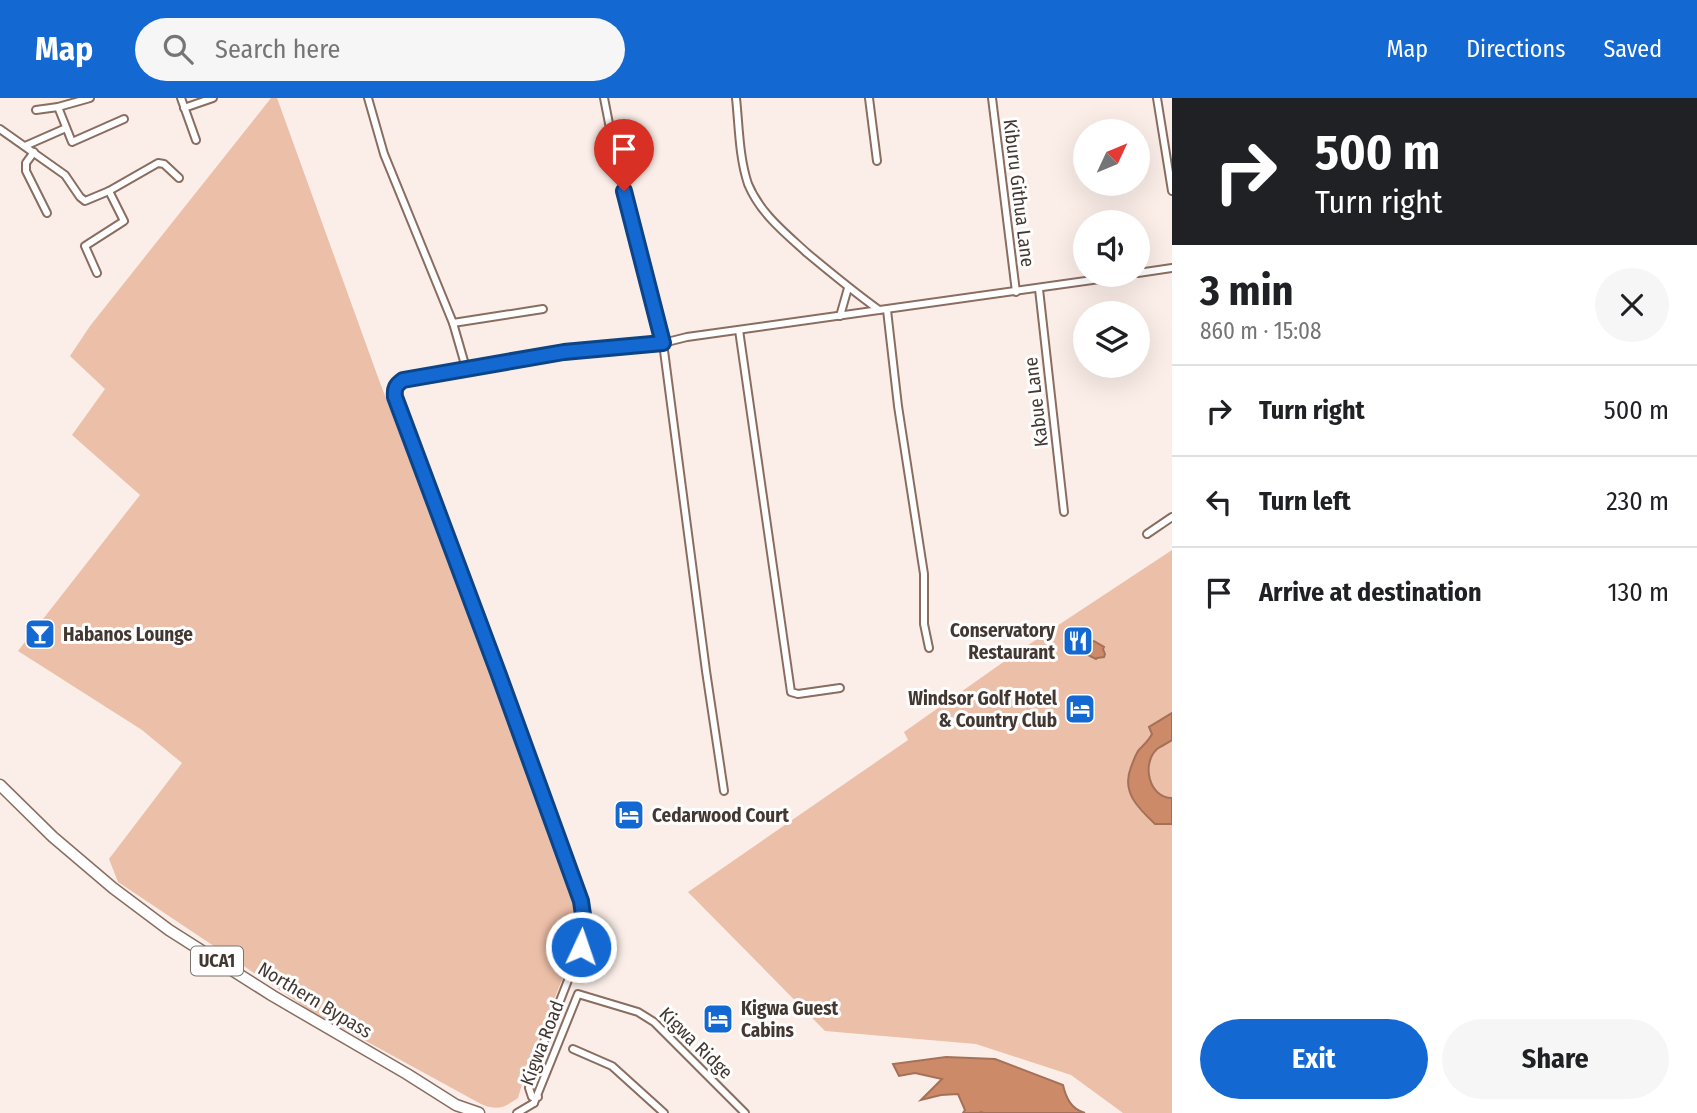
<!DOCTYPE html>
<meta charset="utf-8">
<style>
:root{--surface:#fff;--page:#f6f6f6;--text:#202124;--muted:#757577;--line:#e0e0e0;--accent:#1368d1}
body{margin:0;font-family:"Fira Sans Condensed",sans-serif;background:var(--page);color:var(--text);height:100vh;display:flex;flex-direction:column;font-size:26px;white-space:nowrap}
*{box-sizing:border-box;margin:0}
p{font-size:23px;color:var(--muted)}
.icon{flex:none;width:38px;height:38px;fill:none;stroke:currentColor;stroke-width:2;stroke-linecap:round;stroke-linejoin:round}
.map{position:relative;flex:1;overflow:hidden}
.details{display:flex;flex-direction:column;background:var(--surface);width:525px}
.details>*{flex:none}
.top-card{background:#202124;color:#fff;overflow:hidden}
.needle{width:46px;rotate:46deg}
.buttons{position:absolute;left:1073px;top:21px;display:grid;gap:14px}
.buttons a{display:grid;place-items:center;width:77px;height:77px;border-radius:50%;background:var(--surface);box-shadow:0 7px 28px #0002;font-size:35px}
.pin{position:absolute;display:grid;place-items:center;width:60px;height:60px;color:#fff;margin:-72px -30px;border-radius:50% 50% 50% 0;rotate:-45deg;box-shadow:0 0 7px #0007}
.pin .icon{rotate:45deg}
.me{position:absolute;width:77px;margin:-38px;rotate:3deg;stroke-linejoin:round;filter:drop-shadow(0 0 5px #0008)}
.turn{display:flex;align-items:center;gap:24px;height:147px;padding:0 28px;font-size:32px}
.turn .icon{width:91px;height:91px;stroke-width:2.5}
.turn b{display:block;font-size:49px;line-height:60px}
.round{display:grid;place-items:center;flex:none;width:74px;height:74px;border-radius:37px;background:var(--page)}
.head{display:flex;align-items:center;justify-content:space-between;height:119px;padding:0 28px}
h1{font-size:42px;font-weight:700;line-height:52px}
.action{display:flex;gap:14px;margin-top:auto;padding:14px 28px}
.action a{flex:1;height:80px;border-radius:42px;background:var(--accent);color:#fff;font-size:28px;font-weight:700;line-height:80px;text-align:center}
.action a+a{background:var(--page);color:var(--text)}
ul{padding:0;list-style:none}
li{display:flex;align-items:center;gap:21px;height:91px;padding:0 28px;border-top:2px solid var(--line)}
li div{flex:1}
li b{display:block;font-size:26px}
li em{font-style:normal}
header{display:flex;align-items:center;gap:42px;box-sizing:border-box;height:98px;padding:0 35px;background:var(--accent);color:#fff}
header strong{font-size:33px}
nav{display:flex;gap:38px;margin-inline-start:auto;font-size:24px}
.search{width:490px;height:63px;background:var(--page);display:flex;align-items:center;gap:18px;box-sizing:border-box;padding:0 24px;border-radius:38px;color:var(--muted);font-size:26px}
main{display:flex;flex:1;min-height:0}
.map>svg:first-child{display:block}
</style>
<header>
<strong>Map</strong>
<div class="search"><svg class="icon" aria-label="search" viewBox="0 0 24 24"><circle cx="10" cy="10" r="6"/><path d="M15 15l6 6"/></svg>Search here</div>
<nav><a>Map</a><a>Directions</a><a>Saved</a></nav>
</header>
<main>
<div class="map">
<svg width="1172" height="1015" viewBox="0 0 1172 1015">
<rect width="100%" height="100%" fill="#fbeee8"/>
<!-- green -->
<g fill="#ecbfa8">
<path d="M 271,0 L 277,0 L 379,282 L 509,624 L 567,780 L 576,809 L 578,831 L 574,852 L 528,966 L 518,1000 C 503,1010 498,1013 481,1006 L 311,913 L 118,784 L 109,761 L 182,665 L 142,632 L 18,553 L 140,397 L 72,337 L 105,291 L 70,258 L 90,228 Z"/>
<path d="M 1172,452 L 1172,1015 L 1123,1015 L 1071,977 L 976,946 L 825,933 L 688,794 L 908,642 L 904,634 L 1019,553 Z"/>
</g>
<!-- water -->
<g fill="#cd8a68" stroke="#a47158" stroke-width="2">
<path d="M 1094,543 L 1104,549 L 1103,551 L 1105,556 L 1104,559 L 1097,560 L 1096,561 L 1086,556 L 1087,554 L 1085,549 L 1086,546 Z"/>
<path d="M 1172,615 L 1172,642 C 1168,645 1161,648 1157,651 C 1141,666 1149,700 1172,700 L 1172,726 L 1155,726 C 1138,710 1121,694 1131,669 C 1133,664 1135,658 1138,653 C 1143,647 1148,644 1152,636 L 1149,629 Z"/>
<path d="M 946,959 L 995,961 L 1063,987 C 1066,1000 1071,1011 1085,1015 L 984,1015 L 981,1014 L 979,1015 L 963,1015 L 965,1012 L 958,996 L 941,997 L 921,1002 L 942,981 L 915,975 L 899,978 L 893,966 Z"/>
</g>
<g fill="none" stroke-linecap="round" stroke-linejoin="round">
<!-- street casing -->
<g stroke="#896d60" stroke-width="10">
<g id="street">
<path d="M 181,0 L 196,42"/>
<path d="M 368,0 L 384,56 L 453,225 L 466,270"/>
<path d="M 604,0 L 614,51 L 663,245 L 706,573 L 724,693"/>
<path d="M 736,0 C 739,28 739,59 748,86 C 760,115 784,134 807,155 C 831,175 854,194 879,212"/>
<path d="M 869,0 L 877,63"/>
<path d="M 992,0 L 1016,194"/>
<path d="M 1157,0 L 1172,93"/>
<path d="M 58,9 L 72,44 L 124,21"/>
<path d="M 184,10 L 213,0"/>
<path d="M 36,12 L 58,9 L 90,0"/>
<path d="M 0,31 L 65,77 L 80,99 L 85,103 L 109,93 L 158,65 L 164,66 L 179,80"/>
<path d="M 25,48 L 66,30"/>
<path d="M 34,54 L 26,65 L 26,73 L 47,115"/>
<path d="M 97,175 L 85,148 L 124,123 L 109,93"/>
<path d="M 1138,175 L 1172,170"/>
<path d="M 1039,191 L 1064,414"/>
<path d="M 887,212 L 898,308 L 924,476 L 924,526 L 929,550"/>
<path d="M 840,218 L 848,190"/>
<path d="M 453,225 L 543,211"/>
<path d="M 739,232 L 791,594 L 798,596 L 840,590"/>
<path d="M 1147,436 L 1172,419"/>
<path d="M 573,951 L 612,968 L 664,1015"/>
<path d="M 538,999 L 532,999 L 529,990 L 531,977 L 581,849 L 584,835 L 584,819 L 581,803 L 499,577 L 395,298 C 394,290 396,287 403,282 L 564,254 L 638,248 L 663,245 L 687,239 L 1128,177"/>
<path d="M 534,1005 L 578,896 L 638,914 L 654,924 L 745,1015"/>
<path d="M 517,1015 L 534,1005"/>
</g>
</g>
<!-- primary casing -->
<g stroke="#896d60" stroke-width="13">
<path id="primary" d="M 0,687 L 53,739 L 113,790 L 169,832 L 273,898 L 407,976 L 456,1007 L 479,1015"/>
</g>
<!-- street -->
<use href="#street" stroke="#fff" stroke-width="6"/>
<!-- primary -->
<use href="#primary" stroke="#fff" stroke-width="10"/>
</g>
<g fill="none" stroke-linecap="round" stroke-linejoin="round">
<!-- route casing -->
<g stroke="#0c4488" stroke-width="18">
<path id="route" d="M 581,849 C 585,833 584,819 581,803 L 499,577 L 395,299 C 394,290 396,287 403,282 L 564,254 L 663,245 L 624,93"/>
</g>
<!-- route -->
<use href="#route" stroke="#1368d1" stroke-width="12"/>
</g>
<!-- icons -->
<defs>
<g id="bar-square" transform="scale(1.575)"><rect x="-9" y="-9" width="18" height="18" rx="4" fill="#1368d1" stroke="#fefefe"/><path d="M-6-5H6L.8 .8V4.5H3.5V6h-7V4.5H-.8V.8Z" fill="#fff"/></g>
<g id="restaurant-square" transform="scale(1.575)"><rect x="-9" y="-9" width="18" height="18" rx="4" fill="#1368d1" stroke="#fefefe"/><path d="M-5-6h1v4h1v-4h1v4h1v-4h1v5L-1.5 .5V6h-2V.5L-5-1ZM5-6V6H3V1.5H1.5Q1.5-4 5-6Z" fill="#fff"/></g>
<g id="hotel-square" transform="scale(1.575)"><rect x="-9" y="-9" width="18" height="18" rx="4" fill="#1368d1" stroke="#fefefe"/><path d="M-6-4.5h1.5V1H6V5H4.5V3h-9V5H-6ZM-4 0a1.8 1.8 0 1 1 3.6 0ZM.5 0V-2.5h3Q6-2.5 6 0Z" fill="#fff"/></g>
</defs>
<g fill-rule="evenodd">
<use href="#bar-square" x="40" y="536"/>
<use href="#restaurant-square" x="1078" y="543"/>
<use href="#hotel-square" x="1080" y="611"/>
<use href="#hotel-square" x="629" y="717"/>
<use href="#hotel-square" x="718" y="921"/>
</g>
<g text-anchor="middle" dominant-baseline="central" stroke-width="6" stroke-linejoin="round" paint-order="stroke">
<!-- shield labels -->
<rect fill="#fefefe" stroke="#7b736e" stroke-width="2" x="191" y="848.5" width="52" height="29" rx="5"/>
<g font-size="18" font-weight="bold" fill="#433731">
<text x="217" y="863">UCA1</text>
</g>
<!-- street labels -->
<g font-size="19" fill="#433731" stroke="#fefefe">
<text transform="translate(1019 95) rotate(83)">Kiburu Githua Lane</text>
<text transform="translate(1036 304) rotate(-97)">Kabue Lane</text>
<text transform="translate(315 902) rotate(31)">Northern Bypass</text>
<text transform="translate(542 945) rotate(-69)">Kigwa Road</text>
<text transform="translate(696 945) rotate(44)">Kigwa Ridge</text>
</g>
<!-- poi labels -->
<g font-size="19" font-weight="bold" fill="#433731" stroke="#fefefe" text-anchor="start">
<text x="1055" y="532" text-anchor="end">Conservatory<tspan x="1055" dy="22">Restaurant</tspan></text>
<text x="63" y="536">Habanos Lounge</text>
<text x="1057" y="600" text-anchor="end">Windsor Golf Hotel<tspan x="1057" dy="22">&amp; Country Club</tspan></text>
<text x="652" y="717">Cedarwood Court</text>
<text x="741" y="910">Kigwa Guest<tspan x="741" dy="22">Cabins</tspan></text>
</g>
</g>
</svg>
<div class="buttons">
<a><svg class="needle" viewBox="-14 -14 28 28"><path d="M0-13l5 13h-10z" fill="#e53935"/><path d="M0 13l5-13h-10z" fill="#757577"/></svg></a>
<a><svg class="icon" aria-label="sound" viewBox="0 0 24 24"><path d="M4 9h4l5-4v14l-5-4H4zM17 9q2 3 0 6"/></svg></a>
<a><svg class="icon" aria-label="layers" viewBox="0 0 24 24"><path d="M12 4l9 5-9 5-9-5zM3 14l9 5 9-5"/></svg></a>
</div>
<div class="pin" style="left:624px;top:93px;background:#d93025"><svg class="icon" aria-label="arrive" viewBox="0 0 24 24"><path d="M6 21V4h12l-3 4 3 4H6"/></svg></div>
<svg class="me" style="left:581px;top:849px" viewBox="-20 -20 40 40"><circle r="17" fill="#1368d1" stroke="#fff" stroke-width="3"/><path d="M0-11L8 9 0 5-8 9z" fill="#fff"/></svg>
</div>
<section class="details">
<div class="top-card">
<div class="turn"><svg class="icon" aria-label="right" viewBox="0 0 24 24"><path d="M7 20v-9h11M14 6l5 5-5 5"/></svg><div><b>500 m</b>Turn right</div></div>
</div>
<div class="head"><div><h1>3 min</h1><p>860 m · 15:08</p></div><a class="round"><svg class="icon" aria-label="close" viewBox="0 0 24 24"><path d="M6 6l12 12M18 6L6 18"/></svg></a></div>
<ul>
<li><svg class="icon" aria-label="right" viewBox="0 0 24 24"><path d="M7 20v-9h11M14 6l5 5-5 5"/></svg><div><b>Turn right</b></div><em>500 m</em></li>
<li><svg class="icon" aria-label="left" viewBox="0 0 24 24"><path d="M17 20v-9H6M10 6l-5 5 5 5"/></svg><div><b>Turn left</b></div><em>230 m</em></li>
<li><svg class="icon" aria-label="arrive" viewBox="0 0 24 24"><path d="M6 21V4h12l-3 4 3 4H6"/></svg><div><b>Arrive at destination</b></div><em>130 m</em></li>
</ul>
<div class="action"><a>Exit</a><a>Share</a></div>
</section>
</main>
